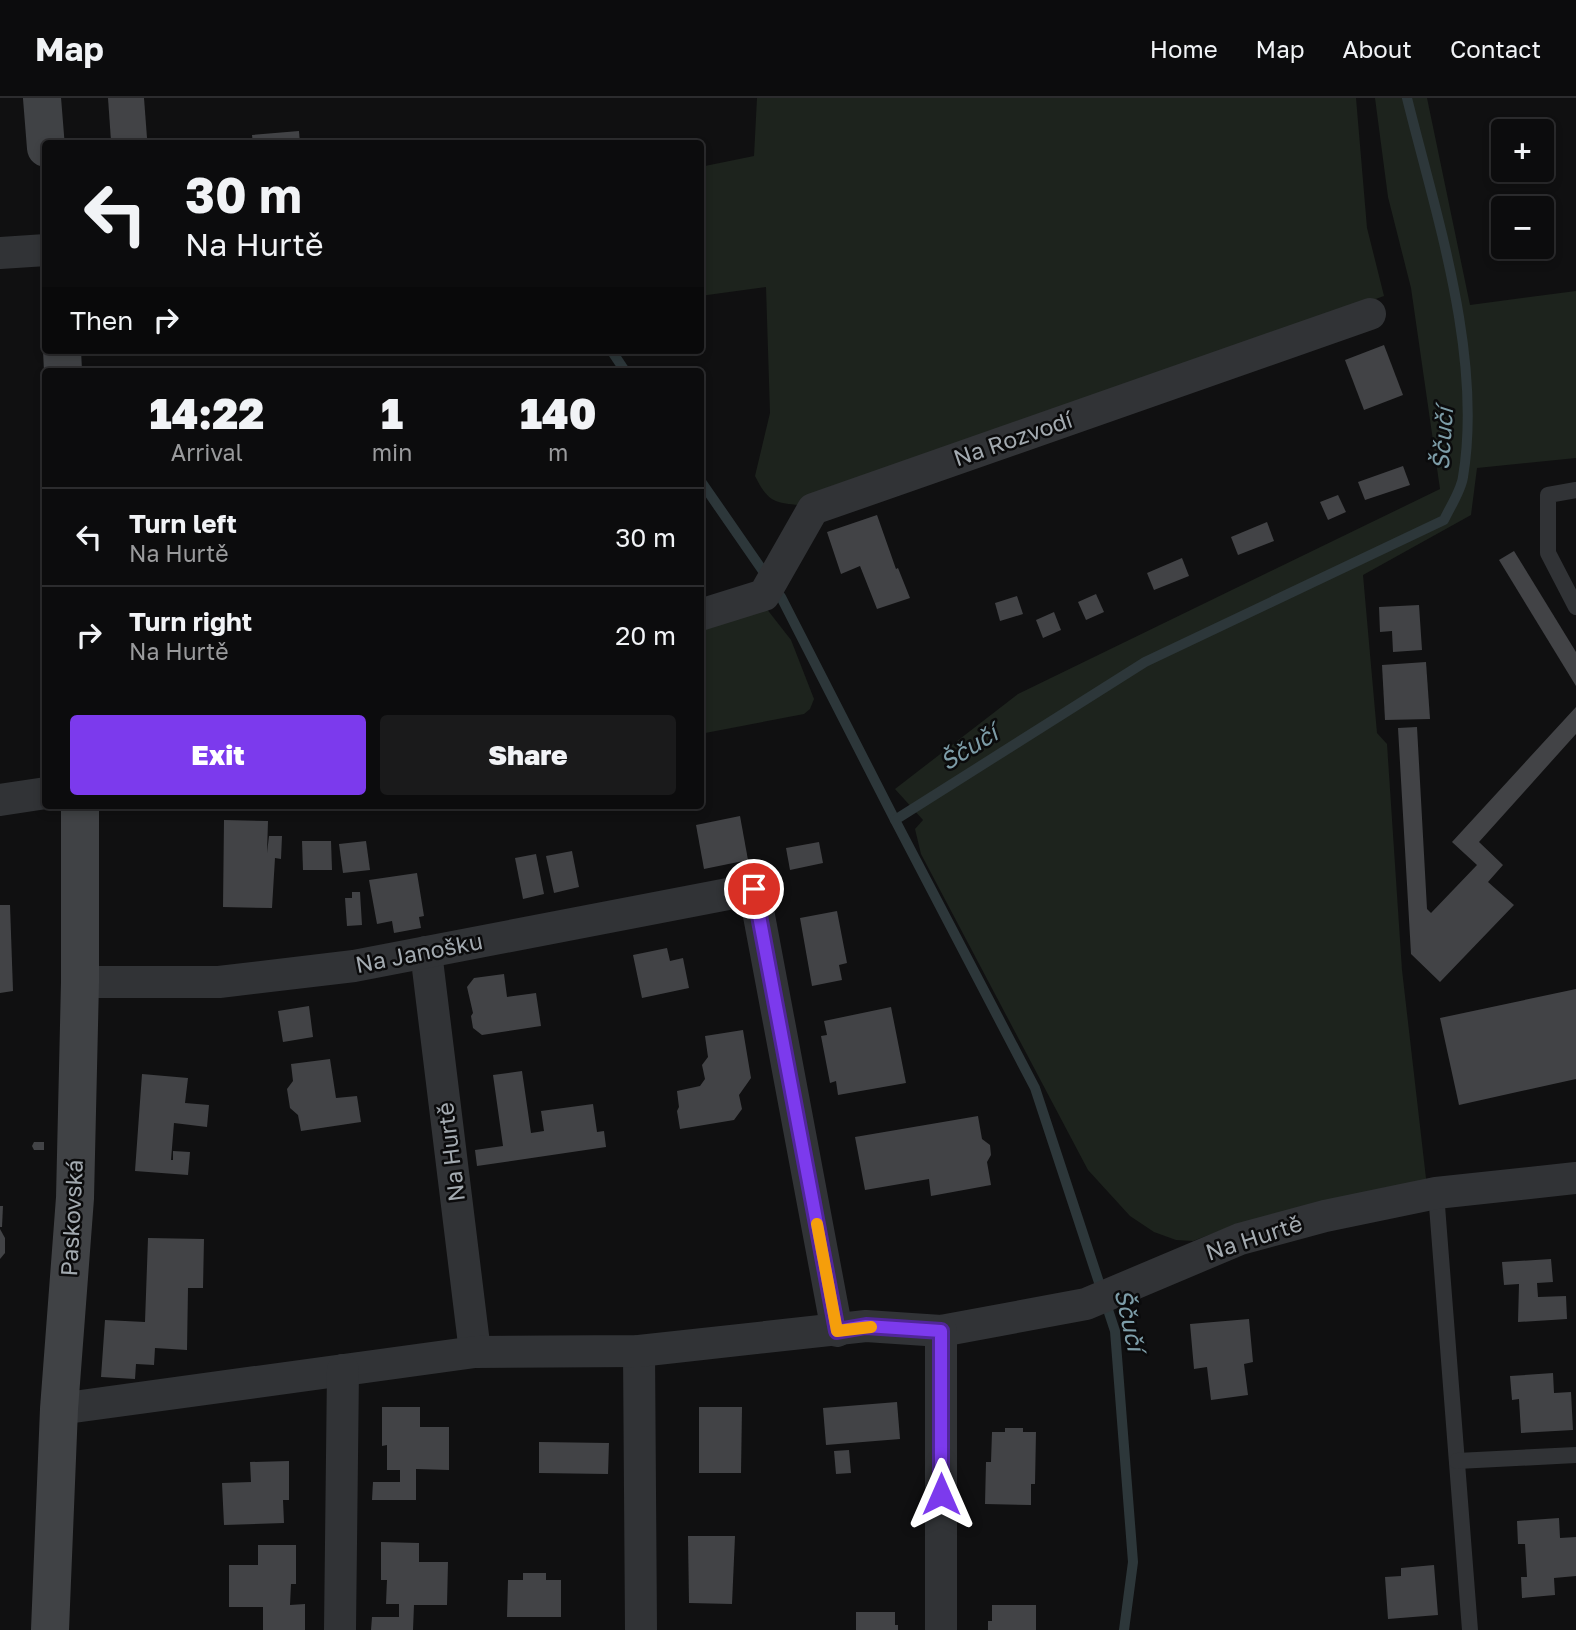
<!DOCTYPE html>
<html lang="en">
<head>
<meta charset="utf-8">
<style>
	:root { --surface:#0c0c0d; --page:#1a1a1b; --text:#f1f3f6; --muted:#9a9b9d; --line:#2c2c2e; --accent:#7c3aed }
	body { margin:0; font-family:"Golos Text",sans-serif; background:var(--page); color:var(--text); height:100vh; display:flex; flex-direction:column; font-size:26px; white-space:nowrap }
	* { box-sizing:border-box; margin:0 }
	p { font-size:23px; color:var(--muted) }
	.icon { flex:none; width:38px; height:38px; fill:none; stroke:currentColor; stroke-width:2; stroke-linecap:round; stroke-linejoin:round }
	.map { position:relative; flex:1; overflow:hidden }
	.details { position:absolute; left:42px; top:270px; width:662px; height:441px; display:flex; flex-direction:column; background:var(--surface); border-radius:7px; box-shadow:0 4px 10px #0003,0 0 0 2px var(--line) }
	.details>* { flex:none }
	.top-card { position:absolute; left:42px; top:42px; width:662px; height:214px; border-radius:7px; box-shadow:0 4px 10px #0003,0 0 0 2px var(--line); background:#0c0c0d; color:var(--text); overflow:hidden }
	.tools { position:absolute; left:1491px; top:21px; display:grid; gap:14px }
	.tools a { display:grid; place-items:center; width:63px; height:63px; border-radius:7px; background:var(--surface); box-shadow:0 4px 10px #0003,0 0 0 2px var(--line); font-size:35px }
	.pin { position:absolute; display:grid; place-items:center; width:60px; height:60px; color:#fff; margin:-30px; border:4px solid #fff; border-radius:50%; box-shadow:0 2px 7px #0007 }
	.me { position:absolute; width:77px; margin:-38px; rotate:0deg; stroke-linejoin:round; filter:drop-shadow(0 0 5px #0008) }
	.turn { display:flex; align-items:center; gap:24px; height:147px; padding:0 28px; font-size:32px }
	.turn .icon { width:91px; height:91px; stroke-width:2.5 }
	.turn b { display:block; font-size:49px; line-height:60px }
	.then { display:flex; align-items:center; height:66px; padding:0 28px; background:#0003; gap:14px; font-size:26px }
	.eta { display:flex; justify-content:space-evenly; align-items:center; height:119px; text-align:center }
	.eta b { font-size:42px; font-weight:800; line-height:49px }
	.action { display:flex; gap:14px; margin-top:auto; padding:14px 28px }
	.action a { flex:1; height:80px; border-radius:7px; background:var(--accent); color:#fff; font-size:28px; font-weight:800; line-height:80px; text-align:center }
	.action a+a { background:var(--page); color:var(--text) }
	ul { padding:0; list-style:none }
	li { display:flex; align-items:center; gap:21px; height:98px; padding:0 28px; border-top:2px solid var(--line) }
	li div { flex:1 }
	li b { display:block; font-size:26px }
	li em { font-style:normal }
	header { display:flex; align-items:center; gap:42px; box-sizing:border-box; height:98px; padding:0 35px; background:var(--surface); border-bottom:2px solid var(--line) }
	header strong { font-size:33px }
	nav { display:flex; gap:38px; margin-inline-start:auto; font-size:24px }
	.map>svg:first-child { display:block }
</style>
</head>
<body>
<header>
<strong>Map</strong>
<nav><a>Home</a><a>Map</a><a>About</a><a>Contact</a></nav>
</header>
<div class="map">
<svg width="1576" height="1532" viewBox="0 0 1576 1532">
	<rect width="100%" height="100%" fill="#101011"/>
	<g fill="#1d231d">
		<path d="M757 0H1356L1367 130 1384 198 799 407C773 405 767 402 755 378L770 315 766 189 700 198V69L754 58Z"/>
		<polygon points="1375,0 1427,0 1470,207 1576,193 1576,360 1477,370 1471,417 1363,477 1377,635 1387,646 1402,872 1427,1089 1240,1125 1193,1143 1176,1142 1154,1134 1130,1118 1088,1072 921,756 915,731 923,722 895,691 1018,596 1440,391 1411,190 1388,99"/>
		<polygon points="766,510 791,542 814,601 810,611 804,616 700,636 700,532"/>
	</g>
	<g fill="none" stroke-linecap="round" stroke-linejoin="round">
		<g stroke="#2d373a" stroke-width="10">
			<polyline points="611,252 625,273"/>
			<polyline points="700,382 781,499 895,722"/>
			<path d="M1124 1532 1133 1464 1115 1233 1035 990 895 722 1145 564 1444 422C1450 409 1461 393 1463 379 1483 258 1436 117 1407 0"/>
		</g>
	</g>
	<g fill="#424346">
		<polygon points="108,0 144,0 147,40 111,43"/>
		<polygon points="299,33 300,46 253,46 252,37"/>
		<polygon points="1384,247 1403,297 1364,312 1345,262"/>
		<polygon points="1403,368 1410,387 1365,402 1358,384"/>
		<polygon points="1338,397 1346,414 1328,422 1320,404"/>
		<polygon points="877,417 896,471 898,470 910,500 877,511 860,468 841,476 827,434"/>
		<polygon points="1267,424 1274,443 1238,457 1231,439"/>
		<polygon points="1514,453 1576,554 1576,588 1499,462"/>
		<polygon points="1182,460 1189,478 1154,492 1147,475"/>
		<polygon points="1096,496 1104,514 1086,522 1078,504"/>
		<polygon points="1017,498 1023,516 1000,523 995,505"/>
		<polygon points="1419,507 1422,552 1393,554 1392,533 1380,534 1379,509"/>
		<polygon points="1054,514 1061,532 1043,540 1036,522"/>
		<polygon points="1426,564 1430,621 1385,622 1382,567"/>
		<polygon points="1576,609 1576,636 1479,744 1503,767 1488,784 1514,807 1440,884 1411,856 1398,630 1417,629 1427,811 1431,815 1477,767 1452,744"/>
		<polygon points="740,718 748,762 704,771 696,727"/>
		<polygon points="224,722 268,723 267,755 269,738 282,738 281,761 275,760 272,810 223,809"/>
		<polygon points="302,743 331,743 332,772 303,772"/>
		<polygon points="366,743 370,772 343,775 339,746"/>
		<polygon points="819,744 823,765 790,772 786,750"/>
		<polygon points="572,753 579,789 554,795 546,758"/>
		<polygon points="536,756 544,796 523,801 515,760"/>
		<polygon points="417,775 424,818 419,819 421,830 394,835 392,823 377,826 369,782"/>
		<polygon points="352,794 360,794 362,827 347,828 345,800 352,800"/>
		<polygon points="0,807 10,807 13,893 0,895"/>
		<polygon points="837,813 847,865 839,867 842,882 812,888 800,820"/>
		<polygon points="667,850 670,863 683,860 689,890 642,900 633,857"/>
		<polygon points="504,876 507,899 536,895 541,928 482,937 473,930 471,918 473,915 467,889 474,880"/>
		<polygon points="1576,891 1576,981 1459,1007 1440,920"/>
		<polygon points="309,908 313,939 283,944 278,913"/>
		<polygon points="891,909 906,985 838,997 836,983 830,985 821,938 827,937 824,923"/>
		<polygon points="743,932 751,980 739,997 742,1011 734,1022 680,1031 677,1013 679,1009 677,993 700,988 705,981 702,967 708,959 705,938"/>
		<polygon points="330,961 336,1000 357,998 361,1024 301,1033 298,1017 290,1010 287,991 293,983 291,966"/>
		<polygon points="522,973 531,1035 544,1033 541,1013 593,1006 597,1034 604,1033 606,1049 477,1068 475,1052 503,1048 493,977"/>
		<polygon points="142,976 188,980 185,1005 209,1007 207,1029 174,1025 171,1062 173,1062 173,1053 190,1054 188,1077 135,1073"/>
		<polygon points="978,1018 982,1041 990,1047 991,1057 987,1064 991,1087 931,1098 929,1081 865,1092 855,1039"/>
		<polygon points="34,1044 44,1044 44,1052 34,1052 32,1048"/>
		<polygon points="0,1108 3,1108 2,1129 0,1129"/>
		<polygon points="0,1131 5,1140 5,1155 0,1161"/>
		<polygon points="148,1140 204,1141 203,1190 188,1190 187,1252 155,1250 154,1267 136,1266 135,1281 101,1279 105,1222 145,1224"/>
		<polygon points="1551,1161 1553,1184 1537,1185 1538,1199 1566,1198 1567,1221 1518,1224 1519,1186 1504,1187 1502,1164"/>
		<polygon points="1249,1221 1253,1264 1244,1266 1248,1297 1211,1302 1207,1269 1194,1271 1190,1226"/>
		<polygon points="1553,1275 1554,1295 1571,1294 1573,1332 1521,1335 1519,1301 1512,1302 1510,1278"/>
		<polygon points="897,1304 900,1341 826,1347 823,1310"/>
		<polygon points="382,1309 420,1309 420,1329 449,1329 449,1372 416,1371 416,1402 372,1402 373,1384 400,1384 400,1372 387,1372 387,1347 382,1348"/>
		<polygon points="699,1309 742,1309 741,1375 699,1375"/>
		<polygon points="1005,1330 1023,1330 1023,1334 1036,1334 1035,1386 1031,1386 1031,1407 985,1406 986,1364 991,1364 992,1334 1005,1334"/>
		<polygon points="539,1344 609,1345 608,1376 539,1375"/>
		<polygon points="849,1352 851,1375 836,1376 834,1353"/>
		<polygon points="289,1363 289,1402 283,1402 284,1425 224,1427 222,1385 251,1384 250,1364"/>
		<polygon points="1559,1420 1560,1440 1576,1439 1576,1478 1554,1480 1555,1497 1522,1500 1521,1479 1527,1479 1525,1446 1518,1446 1517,1423"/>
		<polygon points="688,1438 735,1438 732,1506 689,1505"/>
		<polygon points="381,1444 419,1445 419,1464 448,1464 447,1507 414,1507 413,1532 371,1532 372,1519 399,1519 399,1506 386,1506 387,1482 381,1482"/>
		<polygon points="258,1447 296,1447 296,1486 291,1486 290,1507 305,1506 305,1532 263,1532 263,1509 229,1509 229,1467 258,1467"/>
		<polygon points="1434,1467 1438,1517 1388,1521 1385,1479 1401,1478 1401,1470"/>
		<polygon points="523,1475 546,1475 546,1482 561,1482 561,1519 507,1519 508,1482 523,1482"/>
		<polygon points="992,1507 1036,1507 1036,1532 988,1532 988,1523 992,1523"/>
		<polygon points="856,1514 895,1514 895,1527 898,1527 898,1532 856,1532"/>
	</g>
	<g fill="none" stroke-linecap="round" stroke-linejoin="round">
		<g stroke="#313336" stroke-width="16">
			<polyline points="1576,392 1548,397 1548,455 1576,509"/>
			<polyline points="1436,1095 1470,1532"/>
			<polyline points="1457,1363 1576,1357"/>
		</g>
		<g stroke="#313336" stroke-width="32">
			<polyline points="0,155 46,152"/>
			<polyline points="700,517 764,497 813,411 1370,216"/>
			<polyline points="0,702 46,695"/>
			<polyline points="426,854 475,1254"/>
			<polyline points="80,884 219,884 354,868 754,791 837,1233"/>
			<polyline points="639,1253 641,1532"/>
			<polyline points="59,1311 475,1254 639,1253 866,1228 941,1233 1086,1206 1240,1141 1325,1118 1436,1095 1576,1080"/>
			<polyline points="340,1532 343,1272"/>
			<polyline points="941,1532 941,1233"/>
		</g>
		<g stroke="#404245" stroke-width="38">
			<polyline points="42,0 46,50"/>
			<polyline points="62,252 63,273"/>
			<polyline points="50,1532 59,1311 75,1100 80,884 80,707"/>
		</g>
	</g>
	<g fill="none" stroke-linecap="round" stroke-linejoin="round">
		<g stroke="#51269a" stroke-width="18">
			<polyline id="route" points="754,791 837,1233 866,1228 941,1233 941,1396"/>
		</g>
		<use href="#route" stroke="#7c3aed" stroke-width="12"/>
		<polyline stroke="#f59e0b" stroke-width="12" points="817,1126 837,1233 871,1229"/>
	</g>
	<g text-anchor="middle" stroke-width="5" stroke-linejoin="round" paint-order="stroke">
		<g font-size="23" fill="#a3aab0" stroke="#0b0b0c">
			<text transform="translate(1013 341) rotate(-19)" y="8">Na Rozvodí</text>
			<text transform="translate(419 855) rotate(-11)" y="8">Na Janošku</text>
			<text transform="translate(451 1054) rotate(-97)" y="8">Na Hurtě</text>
			<text transform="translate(72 1120) rotate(-87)" y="8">Paskovská</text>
			<text transform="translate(1254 1140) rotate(-18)" y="8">Na Hurtě</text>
		</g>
		<g font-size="24" font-style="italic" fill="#7d9da8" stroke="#0b0b0c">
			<text transform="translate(1443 341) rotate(-86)" y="8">Ščučí</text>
			<text transform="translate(969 650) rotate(-32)" y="8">Ščučí</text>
			<text transform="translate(1129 1222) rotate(77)" y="8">Ščučí</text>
		</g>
	</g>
</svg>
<div class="tools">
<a>+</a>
<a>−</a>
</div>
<div class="pin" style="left:754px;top:791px;background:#d93025"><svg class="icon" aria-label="arrive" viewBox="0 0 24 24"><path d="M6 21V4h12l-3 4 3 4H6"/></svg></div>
<svg class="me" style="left:941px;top:1396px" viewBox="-20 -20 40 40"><path d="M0-17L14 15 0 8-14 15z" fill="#7c3aed" stroke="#fff" stroke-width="4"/></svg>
<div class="top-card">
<div class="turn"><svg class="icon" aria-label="left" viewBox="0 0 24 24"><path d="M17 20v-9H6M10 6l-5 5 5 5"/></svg><div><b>30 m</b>Na Hurtě</div></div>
<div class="then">Then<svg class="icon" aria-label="right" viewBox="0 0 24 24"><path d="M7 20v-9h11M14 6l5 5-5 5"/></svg></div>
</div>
<section class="details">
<div class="eta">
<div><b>14:22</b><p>Arrival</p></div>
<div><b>1</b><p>min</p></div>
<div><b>140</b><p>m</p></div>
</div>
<ul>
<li><svg class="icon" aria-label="left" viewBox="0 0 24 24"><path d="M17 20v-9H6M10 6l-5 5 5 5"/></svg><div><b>Turn left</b><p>Na Hurtě</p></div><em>30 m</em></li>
<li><svg class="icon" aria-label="right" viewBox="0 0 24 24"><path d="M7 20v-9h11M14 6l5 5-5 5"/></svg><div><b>Turn right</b><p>Na Hurtě</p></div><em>20 m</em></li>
</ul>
<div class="action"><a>Exit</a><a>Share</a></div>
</section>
</div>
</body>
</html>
